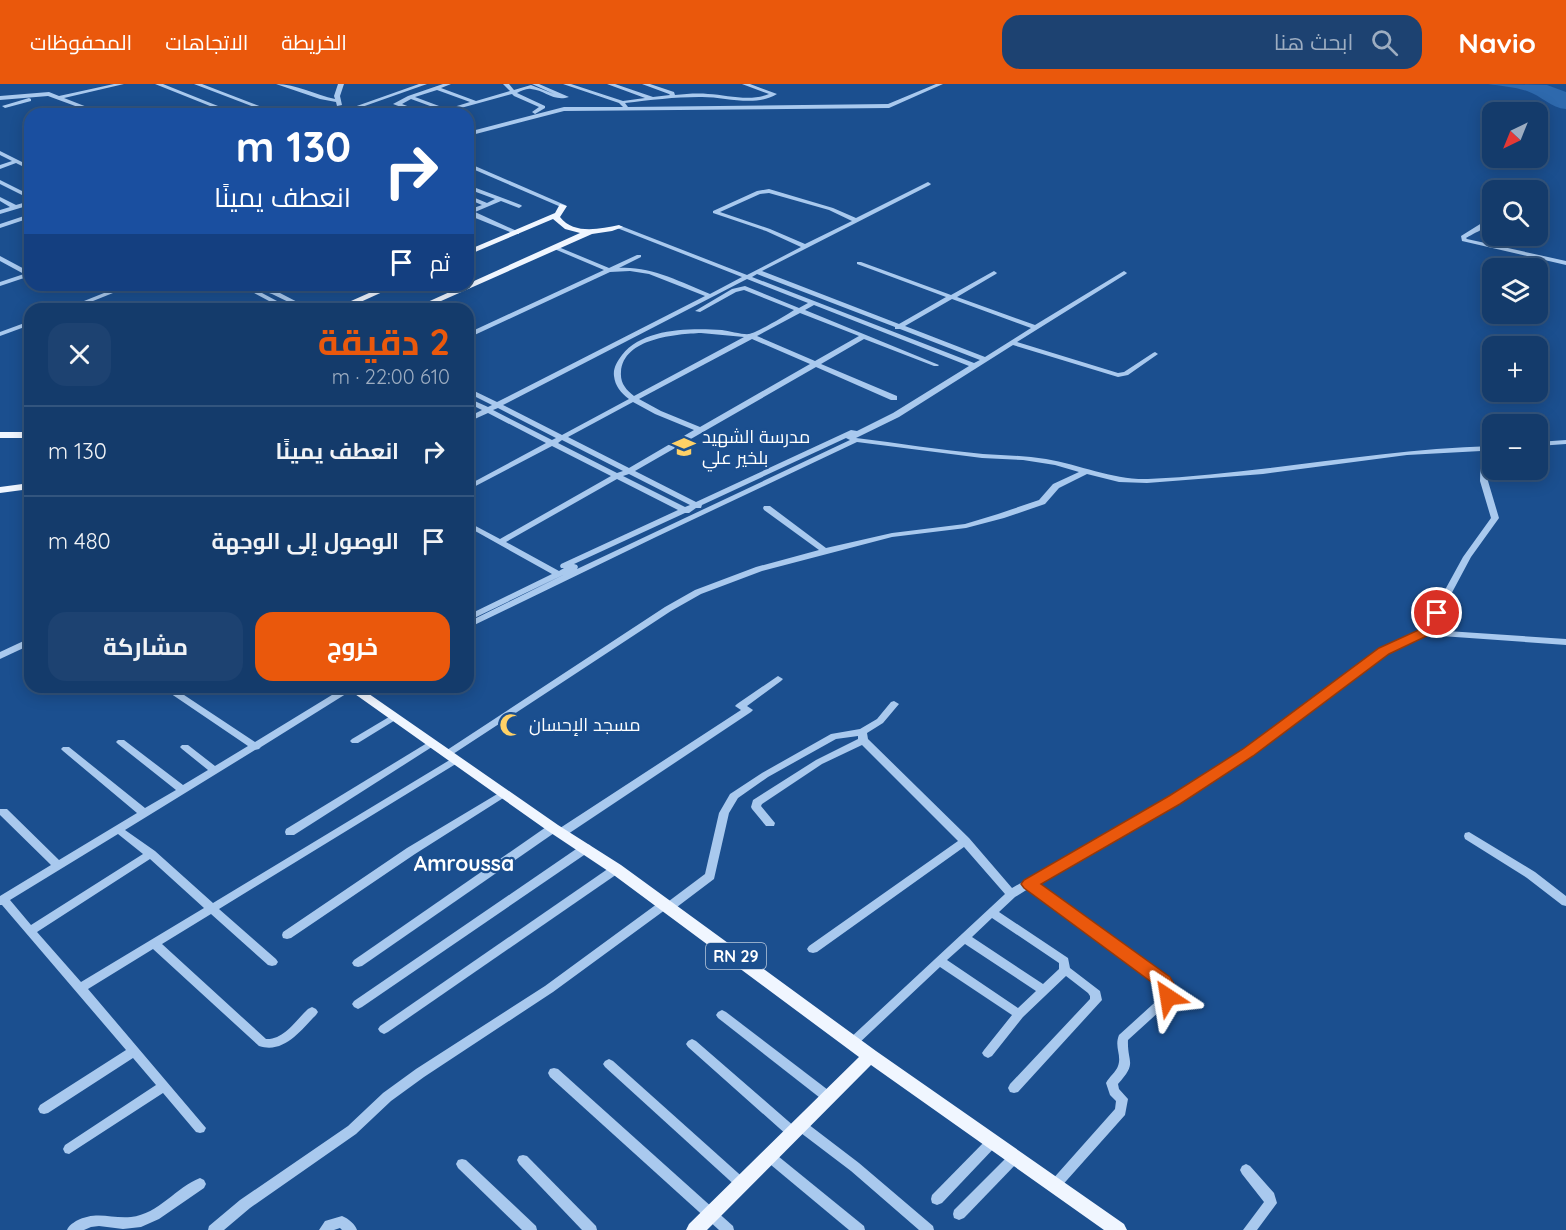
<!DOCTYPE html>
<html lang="ar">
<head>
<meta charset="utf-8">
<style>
	:root { --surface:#143b6b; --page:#1d4271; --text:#f1f3f6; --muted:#9dadc1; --line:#33557e; --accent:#ea580c }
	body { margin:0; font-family:Quicksand,Cairo,sans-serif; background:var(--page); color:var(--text); direction:rtl; height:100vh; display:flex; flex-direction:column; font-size:22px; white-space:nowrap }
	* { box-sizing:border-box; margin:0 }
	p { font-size:20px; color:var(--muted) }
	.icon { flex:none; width:33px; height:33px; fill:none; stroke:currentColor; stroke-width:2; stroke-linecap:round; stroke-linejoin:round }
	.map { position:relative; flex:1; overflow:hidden; direction:ltr }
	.side { position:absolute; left:24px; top:219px; width:450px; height:390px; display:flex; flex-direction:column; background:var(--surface); border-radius:18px; box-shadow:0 3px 15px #0003,0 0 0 2px var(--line); direction:rtl }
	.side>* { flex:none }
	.banner { position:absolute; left:24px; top:24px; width:450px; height:183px; border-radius:18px; box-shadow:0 3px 15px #0003,0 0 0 2px var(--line); direction:rtl; background:#1a4fa0; color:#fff; overflow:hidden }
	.needle { width:39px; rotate:223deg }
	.fabs { position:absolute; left:1482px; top:18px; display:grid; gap:12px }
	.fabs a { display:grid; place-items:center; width:66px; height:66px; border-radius:12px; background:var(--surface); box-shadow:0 3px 15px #0003,0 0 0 2px var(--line); font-size:30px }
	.pin { position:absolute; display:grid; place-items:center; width:51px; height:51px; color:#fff; margin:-26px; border:3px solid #fff; border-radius:50%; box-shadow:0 2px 6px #0007 }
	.me { position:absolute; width:66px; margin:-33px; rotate:327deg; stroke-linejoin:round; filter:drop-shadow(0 0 4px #0008) }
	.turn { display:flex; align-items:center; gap:21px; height:126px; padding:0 24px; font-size:27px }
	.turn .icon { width:78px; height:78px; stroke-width:2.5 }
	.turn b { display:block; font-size:42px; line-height:51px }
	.then { display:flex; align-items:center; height:57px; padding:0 24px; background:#0003; gap:12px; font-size:22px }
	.round { display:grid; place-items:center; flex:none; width:63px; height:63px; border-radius:18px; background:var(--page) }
	.head { display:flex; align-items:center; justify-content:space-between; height:102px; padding:0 24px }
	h1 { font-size:36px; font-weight:700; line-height:45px; color:var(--accent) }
	.action { display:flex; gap:12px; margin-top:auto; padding:12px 24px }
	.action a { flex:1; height:69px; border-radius:18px; background:var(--accent); color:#fff; font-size:24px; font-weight:700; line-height:69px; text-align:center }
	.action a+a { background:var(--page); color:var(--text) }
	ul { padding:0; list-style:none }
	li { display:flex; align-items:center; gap:18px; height:90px; padding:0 24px; border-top:2px solid var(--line) }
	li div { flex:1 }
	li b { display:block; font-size:22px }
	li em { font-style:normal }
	header { display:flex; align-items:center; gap:36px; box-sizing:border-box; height:84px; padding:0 30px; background:var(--accent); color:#fff }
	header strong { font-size:28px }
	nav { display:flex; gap:33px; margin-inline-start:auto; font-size:21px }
	.search { width:420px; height:54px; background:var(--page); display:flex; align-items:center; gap:15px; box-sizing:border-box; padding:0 21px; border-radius:18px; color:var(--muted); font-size:22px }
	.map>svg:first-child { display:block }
</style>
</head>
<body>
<header>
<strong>Navio</strong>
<div class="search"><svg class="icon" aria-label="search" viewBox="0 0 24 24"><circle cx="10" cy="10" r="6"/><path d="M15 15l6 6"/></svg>ابحث هنا</div>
<nav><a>الخريطة</a><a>الاتجاهات</a><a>المحفوظات</a></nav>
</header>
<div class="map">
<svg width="1566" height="1146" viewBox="0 0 1566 1146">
	<rect width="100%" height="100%" fill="#1b4f8f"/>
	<path fill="#2e69ad" d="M1488 0 1547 1 1566 8V25C1551 24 1542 12 1527 7 1515 3 1501 2 1488 0Z"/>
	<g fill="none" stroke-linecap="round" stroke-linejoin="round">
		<g fill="#a9c9ee" fill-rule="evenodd">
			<polygon points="114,0 124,0 64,14 105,30 97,30 48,12 0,16 0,12 49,8 59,12"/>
			<polygon points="155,0 163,0 238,30 230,30"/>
			<polygon points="194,0 202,0 280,30 272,30"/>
			<path d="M276 0C296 0 316 11 335 15L334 12 338 0H344L340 12 342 21 337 22 336 18 320 15Z"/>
			<polygon points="419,0 427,0 342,30 337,29"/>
			<path d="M443 0H451L441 4 476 17 510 7 503 0H509L514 6 531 1 554 10 532 0H539L569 13C553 18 545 6 531 5 527 4 521 7 517 9L545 22V24L535 30 532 28 539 23 514 12 512 10 439 30H430L441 26 411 15 402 20 428 30H420L393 20 408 12ZM437 6 470 18 447 25 415 13Z"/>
			<path d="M563 0H571L623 17 645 14 607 0H615L653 13 670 11 669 10 642 0H650L674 8 675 11C686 10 697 9 708 10 728 11 750 18 769 10L742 0H750L777 10C754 24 724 12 699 13 675 13 650 16 625 19L628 23 888 20 936 0H943L889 24 564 27 468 52V48L564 23H623L619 19Z"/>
			<polygon points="29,14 31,15 31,17 5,24 2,22"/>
			<polygon points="0,67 30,82 30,86 16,79 0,85 0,81 12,77 0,71"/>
			<polygon points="468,79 565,121 566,122 561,123 468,83"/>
			<polygon points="0,96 30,111 30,115 0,100"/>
			<path d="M928 98 931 100 930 101 762 187 899 240 946 213 857 180V178H861L951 211 994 187 997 189 996 190 957 213 1035 241 1124 187 1127 189 1126 190 1017 258 1118 289 1124 288 1153 269 1155 268 1158 270 1128 291 1118 293 1013 261 899 333 856 354C898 359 940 366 983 370 1004 371 1025 372 1046 375 1081 381 1113 396 1148 395 1264 390 1377 365 1492 362V366H1489L1488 397 1499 434 1471 473 1432 546 1566 555V561L1427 551 1387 569 1251 671 1179 718 1037 800 1168 895 1176 907 1172 916 1128 956C1127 979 1138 978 1118 1000L1119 1005 1128 1015 1125 1031 1059 1105 1055 1107 1051 1105 1049 1101 1051 1097 1115 1025 1116 1017 1110 1011 1106 999C1109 993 1116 988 1118 982 1122 971 1114 963 1119 951L1163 911 1164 907 1160 901 1028 805 1015 813 999 828 1068 874 1070 884 1100 907 1102 916 1018 1008 1014 1009 1010 1008 1008 1004 1010 1000 1090 915V912L1088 909 1066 892 1023 933 992 972 988 974 984 972 982 969 984 966 1012 931 940 883 857 961 853 963 849 961 847 958 849 955 1005 810 964 763 817 868 813 869 809 868 807 865 809 862 958 757 862 661 822 680 762 720 761 722 775 739 774 742H766L752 725 751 723 753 716 816 676 858 655V652L836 655 768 693 738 714 729 729 714 795 673 826 669 827 665 826 553 908 424 993 391 1017 356 1050 250 1124 224 1146H208L209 1142 240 1116 348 1042 383 1009 416 985 545 902 661 817 665 816 669 817 705 790 719 729 730 710 762 689 831 650 860 645 877 635 891 618 894 617 899 620 883 639 867 649 868 655 969 754 1012 804 1171 714 1245 667 1381 565 1423 546 1463 473 1491 434 1480 397 1481 367 1407 371 1263 390 1147 399 1119 398 1087 390 1059 404 1045 420 1004 434 966 444 892 453 762 487 701 510 671 527 450 672H444L442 670 444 668 665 523 695 506 756 483 819 466 764 426 763 424 764 422H770L826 464 892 449 965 440 998 430 1039 416 1053 400 1079 388 1055 381 1023 376 982 374 857 358 656 453 468 544V538L565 490 468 537V531L552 490 468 443V438L500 455 611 392 552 362 468 406V401L546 359 488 329 468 338V333L482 326 468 319V314L488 323 492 321 468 309V304L497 318 705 212 649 190 630 187 610 188 468 254V249L604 186 552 164V162H556L609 184 637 171H641V173L619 184C651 182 680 198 710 210L742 193 617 144V142H621L747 191 801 163 766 147 713 129V127L757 107 769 105 833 124 856 134ZM769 109 829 126 852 137 805 160 770 145 720 128 760 110ZM757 190 895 243V245H900L980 276 974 279 752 193ZM747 195 808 219 799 224 745 202 732 205 695 227 700 228 736 208 744 206 794 226C787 231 756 249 749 250 744 251 729 247 722 246 690 244 643 244 622 271 617 278 613 284 614 292 615 302 621 309 629 315L562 351 503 321ZM952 215 1031 244 985 273 905 242ZM814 221 969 282 893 329 857 347 851 346 696 418 635 387 816 283 891 316H897V312L821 280 864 255 934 282H938L939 281 805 226ZM800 229 859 252 815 277 757 252ZM701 249 744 253 634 312C626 306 620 299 621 288 623 254 677 250 701 249ZM752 255 810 280 700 343 661 327 639 315ZM633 318 655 330 694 346 629 384 568 353ZM498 324 556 354 552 356 493 326ZM846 354 850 356 577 485 578 483 577 481 574 480 685 429H689L696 424H701L702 421ZM562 356 623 387 617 389 558 359ZM629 390 690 421 685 423 623 392ZM617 395 678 426 561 480 560 482 561 484H564L559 487 506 458ZM992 834 1059 879V885L1043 900 972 853ZM965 860 1036 907 1018 924 947 876Z"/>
			<polygon points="468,101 521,121 522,122 519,124 501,117 475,128 519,148 519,150 515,150 468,131 468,126 482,121 468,115 468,111 487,119 495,115 468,105"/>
			<polygon points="0,113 16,121 30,117 30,121 0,130 0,126 10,123 0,117"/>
			<path d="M1492 124C1494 143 1481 145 1466 154L1467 155 1566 177V181L1462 157 1461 152 1485 137 1489 126Z"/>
			<polygon points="30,130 30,134 0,144 0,140"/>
			<polygon points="0,172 30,188 30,192 0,202 0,198 24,190 0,177"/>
			<polygon points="124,201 133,201 73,225 64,225"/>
			<polygon points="239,201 247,201 292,225 284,225"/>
			<polygon points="257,201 265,201 273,205 283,201 292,201 278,208 311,225 303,225 272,210 269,209 268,208"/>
			<polygon points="30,237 30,241 0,252 0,248"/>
			<polygon points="1566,356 1566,360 1538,362 1538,358"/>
			<polygon points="30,554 30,561 0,575 0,568"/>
			<polygon points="778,592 783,595 781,597 747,622 753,626 751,628 565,752 557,752 556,749 557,746 741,626 735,622 737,620"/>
			<path d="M161 603H172L255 658 345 603H357L261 663 259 665 255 666 125 746 155 767 213 819 453 674H459L461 676 459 678 219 825 276 875 278 878 276 881 272 882 268 881 211 830 162 860 266 955C284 956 296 936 308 925L312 923 316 925 318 928 316 931C300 947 284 970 259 962L153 865 88 905 206 1044 204 1048 200 1049 196 1048 163 1009 69 1070 65 1069 63 1065 65 1061 156 1001 133 974 48 1029 44 1030 40 1029 38 1025 40 1021 126 966 2 821H0V812L51 781 0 731V725H7L59 776 137 729 63 667 61 665 63 663H69L145 724 176 706 118 660 116 658 118 656H124L183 701 208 686 182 665 180 663 182 661H188L215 682 248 662ZM118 750 143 770 31 841 10 816ZM150 775 204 824 81 898 37 848Z"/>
			<polygon points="394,630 397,631 399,633 397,635 358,659 352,659 350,657 352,655"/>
			<polygon points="432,656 437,659 435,661 294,751 286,751 285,748 286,745"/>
			<polygon points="504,706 508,707 509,709 508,711 415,770 291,854 287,855 283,854 282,851 283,848 407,764"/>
			<polygon points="553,740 557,741 558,744 557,747 362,882 358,883 354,882 352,879 354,876 549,741"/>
			<polygon points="1469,748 1535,788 1566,812 1566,822 1562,821 1527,794 1465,755 1464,752 1465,749"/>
			<polygon points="586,760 590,761 591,764 590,767 362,923 358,925 354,923 352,920 354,917 582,761"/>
			<polygon points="616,781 620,782 621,785 620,788 388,948 384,950 380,948 378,945 380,942 612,782"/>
			<polygon points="722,926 726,928 832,1009 834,1013 832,1017 828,1018 824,1017 718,934 716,931 718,928"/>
			<polygon points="692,955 696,957 795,1043 794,1041 796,1037 800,1036 804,1037 859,1079 933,1142 934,1146 919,1146 851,1087 797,1046 798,1048 796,1052 792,1053 788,1052 688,963 686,960 688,957"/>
			<polygon points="609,975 613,977 747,1097 749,1101 747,1105 743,1107 739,1105 605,983 603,980 605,977"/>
			<polygon points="554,984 558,985 733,1142 734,1146 719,1146 550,993 548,989 550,985"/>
			<polygon points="993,1052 997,1053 999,1057 997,1061 942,1119 937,1121 932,1119 931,1115 932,1111 989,1053"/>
			<polygon points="769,1067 773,1068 864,1142 865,1146 849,1146 765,1076 763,1072 765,1068"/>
			<polygon points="1015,1068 1019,1069 1021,1073 1019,1077 964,1134 959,1136 954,1134 953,1130 954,1126 1011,1069"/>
			<polygon points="523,1071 527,1072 596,1142 597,1146 582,1146 519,1080 517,1076 519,1072"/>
			<polygon points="462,1075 466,1076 536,1142 537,1146 522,1146 458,1084 456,1080 458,1076"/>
			<polygon points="1246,1080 1250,1082 1274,1109 1277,1119 1257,1146 1243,1146 1264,1118 1242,1090 1240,1086 1242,1082"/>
			<path d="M200 1094 204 1096 206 1100 204 1104 159 1135 141 1143 123 1145 99 1142 91 1143 84 1146H67C69 1141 72 1140 76 1137 97 1126 111 1135 131 1133 159 1130 176 1103 200 1094Z"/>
			<path d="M342 1132C349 1135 355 1140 357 1146H342L340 1144 334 1146H319L325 1137Z"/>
		</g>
		<g fill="#f0f6ff" fill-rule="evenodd">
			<path d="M560 120 567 122 560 133C574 151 600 145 619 141L623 143 612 147 592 150 423 225H412L580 149 565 145 553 135 468 171V166L555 129Z"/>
			<polygon points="387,201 398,201 345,225 333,225"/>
			<rect x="0" y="348" width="30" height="6"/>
			<polygon points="30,399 30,405 0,409 0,403"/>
			<polygon points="345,603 359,603 558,741 621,781 876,967 1124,1140 1127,1146 1104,1146 871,981 707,1146 686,1146 689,1140 859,973 611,789 548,747"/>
		</g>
	</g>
	<polygon fill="#ea580c" stroke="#983908" stroke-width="1.5" points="1437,525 1443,529 1431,550 1389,570 1253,672 1180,720 1041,800 1170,893 1178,907 1174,917 1168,919 1162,917 1158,903 1024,804 1021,800 1024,796 1169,712 1243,665 1379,564 1421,545 1432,526"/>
	<defs>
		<g id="school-bare" transform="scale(1.8)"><path d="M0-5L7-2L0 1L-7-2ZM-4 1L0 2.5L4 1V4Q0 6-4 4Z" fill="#ffd166" stroke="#1b4f8f" stroke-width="2.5" paint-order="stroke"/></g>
		<g id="mosque-bare" transform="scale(1.8)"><path d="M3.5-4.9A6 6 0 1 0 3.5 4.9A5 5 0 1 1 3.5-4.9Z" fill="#ffd166" stroke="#1b4f8f" stroke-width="2.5" paint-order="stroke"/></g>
	</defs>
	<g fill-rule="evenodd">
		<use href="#school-bare" x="684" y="363"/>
		<use href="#mosque-bare" x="511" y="641"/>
	</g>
	<g text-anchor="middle" stroke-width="4.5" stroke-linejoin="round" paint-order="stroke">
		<rect fill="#1b4f8f" stroke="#bbcadd" stroke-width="1.5" x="706" y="859" width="60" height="26" rx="4.5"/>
		<g font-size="16" font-weight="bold" fill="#fff">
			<text x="736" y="878">RN 29</text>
		</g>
		<g font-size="18" fill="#fff" stroke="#1b4f8f" text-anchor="start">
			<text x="702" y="359">مدرسة الشهيد<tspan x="702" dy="21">بلخير علي</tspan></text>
			<text x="529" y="647">مسجد الإحسان</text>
		</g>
		<g font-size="21" font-weight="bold" fill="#fff" stroke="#1b4f8f">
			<text x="464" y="787">Amroussa</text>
		</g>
	</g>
</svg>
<div class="fabs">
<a><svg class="needle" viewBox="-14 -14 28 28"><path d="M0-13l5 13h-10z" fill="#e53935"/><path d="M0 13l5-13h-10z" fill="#9dadc1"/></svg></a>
<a><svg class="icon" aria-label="search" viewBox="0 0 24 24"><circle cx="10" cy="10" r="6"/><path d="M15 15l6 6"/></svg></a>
<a><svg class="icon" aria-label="layers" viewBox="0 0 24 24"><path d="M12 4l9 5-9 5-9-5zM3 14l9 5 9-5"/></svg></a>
<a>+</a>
<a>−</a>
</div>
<div class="pin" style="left:1437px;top:529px;background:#d93025"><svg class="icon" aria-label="arrive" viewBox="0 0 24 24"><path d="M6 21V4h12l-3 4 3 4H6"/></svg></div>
<svg class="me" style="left:1168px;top:913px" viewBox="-20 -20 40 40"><path d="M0-17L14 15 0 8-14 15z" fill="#ea580c" stroke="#fff" stroke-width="4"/></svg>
<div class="banner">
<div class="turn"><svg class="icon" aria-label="right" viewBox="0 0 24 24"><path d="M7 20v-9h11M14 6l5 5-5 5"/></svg><div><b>130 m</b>انعطف يمينًا</div></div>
<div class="then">ثم<svg class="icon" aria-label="arrive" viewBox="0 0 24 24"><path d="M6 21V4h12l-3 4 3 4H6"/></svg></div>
</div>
<section class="side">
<div class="head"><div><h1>2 دقيقة</h1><p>610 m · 22:00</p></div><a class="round"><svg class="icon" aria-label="close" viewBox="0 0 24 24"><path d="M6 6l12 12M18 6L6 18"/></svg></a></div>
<ul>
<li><svg class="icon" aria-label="right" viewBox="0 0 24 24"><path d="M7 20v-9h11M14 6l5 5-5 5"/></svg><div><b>انعطف يمينًا</b></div><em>130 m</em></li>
<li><svg class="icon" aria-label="arrive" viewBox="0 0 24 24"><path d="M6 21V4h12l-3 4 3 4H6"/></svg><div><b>الوصول إلى الوجهة</b></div><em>480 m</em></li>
</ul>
<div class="action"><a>خروج</a><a>مشاركة</a></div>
</section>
</div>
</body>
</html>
